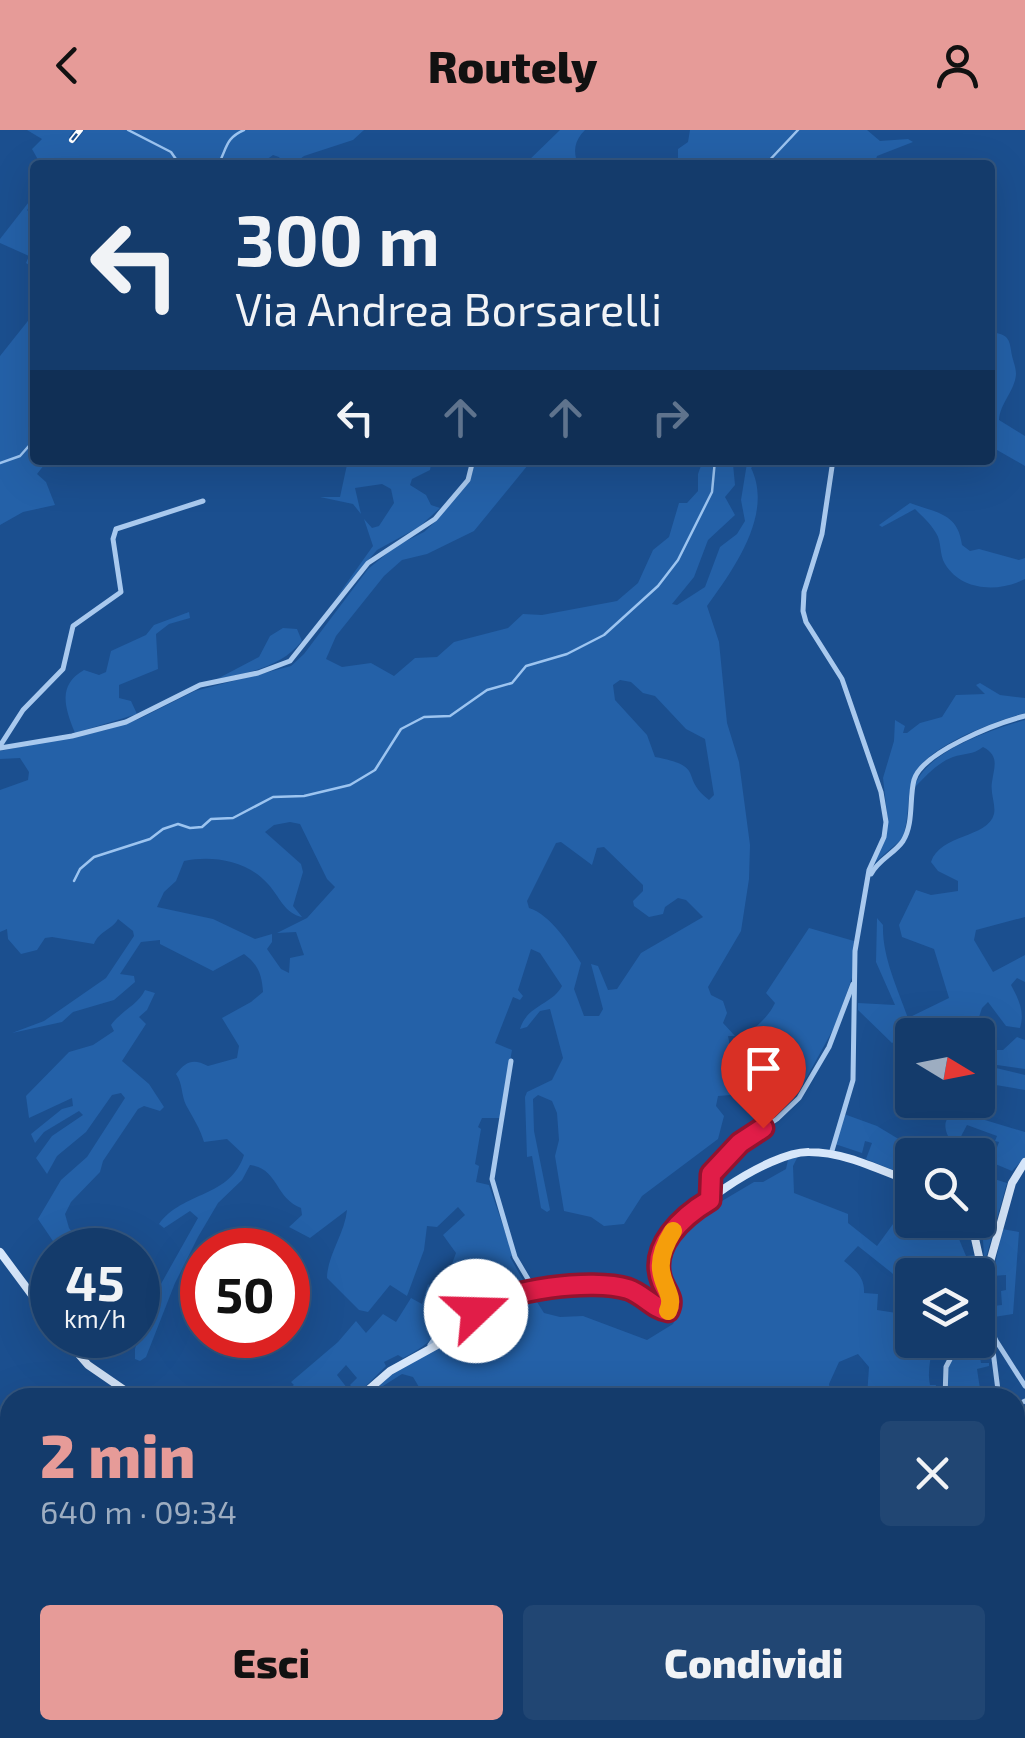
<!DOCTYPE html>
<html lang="it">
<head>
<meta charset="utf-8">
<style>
	:root { --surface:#143b6b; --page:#214673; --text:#f1f3f6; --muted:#9dadc1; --line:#33557e; --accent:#e69b98 }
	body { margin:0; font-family:"Exo 2",sans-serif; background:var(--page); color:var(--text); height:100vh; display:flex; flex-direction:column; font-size:38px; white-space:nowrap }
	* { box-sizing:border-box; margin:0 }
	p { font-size:32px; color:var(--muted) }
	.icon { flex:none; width:55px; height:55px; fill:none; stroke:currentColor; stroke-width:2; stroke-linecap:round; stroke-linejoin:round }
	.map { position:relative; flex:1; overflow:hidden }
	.panel { position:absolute; left:0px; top:1258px; width:1025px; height:352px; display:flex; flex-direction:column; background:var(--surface); border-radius:30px 30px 0 0; box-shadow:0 10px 40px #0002,0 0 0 2px var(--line) }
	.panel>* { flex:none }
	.top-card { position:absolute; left:30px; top:30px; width:965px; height:305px; border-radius:10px; box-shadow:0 10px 40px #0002,0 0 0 2px var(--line); background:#143b6b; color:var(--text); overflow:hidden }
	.needle { width:65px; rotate:100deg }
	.buttons { position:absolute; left:895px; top:888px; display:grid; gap:20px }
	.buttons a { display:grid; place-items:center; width:100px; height:100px; border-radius:10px; background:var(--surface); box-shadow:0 10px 40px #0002,0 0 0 2px var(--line); font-size:50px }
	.speed { position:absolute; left:30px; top:1098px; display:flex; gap:20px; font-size:50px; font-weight:700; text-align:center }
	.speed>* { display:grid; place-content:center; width:130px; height:130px; border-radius:50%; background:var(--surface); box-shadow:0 10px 40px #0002,0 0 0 2px var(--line); line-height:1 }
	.speed small { font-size:25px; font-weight:400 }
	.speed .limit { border:15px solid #d22; background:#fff; color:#111 }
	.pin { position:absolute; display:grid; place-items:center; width:85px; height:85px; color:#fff; margin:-102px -42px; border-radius:50% 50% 50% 0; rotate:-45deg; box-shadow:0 0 10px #0007 }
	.pin .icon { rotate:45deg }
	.me { position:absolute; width:110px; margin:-55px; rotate:69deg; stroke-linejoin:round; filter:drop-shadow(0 0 8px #0008) }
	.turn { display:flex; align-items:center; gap:35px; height:210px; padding:0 40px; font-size:45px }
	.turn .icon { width:130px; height:130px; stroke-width:2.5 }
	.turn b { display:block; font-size:70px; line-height:85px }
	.lanes { display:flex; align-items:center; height:95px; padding:0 40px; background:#0003; justify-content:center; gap:50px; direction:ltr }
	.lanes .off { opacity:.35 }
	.round { display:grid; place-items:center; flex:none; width:105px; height:105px; border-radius:10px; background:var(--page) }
	.headline { display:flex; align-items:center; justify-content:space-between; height:170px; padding:0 40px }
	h1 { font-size:60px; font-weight:800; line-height:75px; color:var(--accent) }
	.cta { display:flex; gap:20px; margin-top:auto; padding:20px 40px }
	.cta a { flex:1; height:115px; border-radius:10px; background:var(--accent); color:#111; font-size:40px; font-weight:800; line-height:115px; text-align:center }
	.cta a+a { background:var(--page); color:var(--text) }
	header { display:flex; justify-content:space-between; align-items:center; height:130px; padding:0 40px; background:var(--accent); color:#111; font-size:45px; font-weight:800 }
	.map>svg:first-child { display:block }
</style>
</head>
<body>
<header><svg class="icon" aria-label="back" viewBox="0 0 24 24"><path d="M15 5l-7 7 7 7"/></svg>Routely<svg class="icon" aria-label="person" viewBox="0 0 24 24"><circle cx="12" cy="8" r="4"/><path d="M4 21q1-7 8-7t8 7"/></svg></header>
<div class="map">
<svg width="1025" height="1608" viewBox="0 0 1025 1608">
	<rect width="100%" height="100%" fill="#1b4f8f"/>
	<g fill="#2461a8" fill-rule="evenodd">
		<polygon points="27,0 74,0 69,7 76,12 84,0 364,0 353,10 304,26 292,35 284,35 279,27 273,25 259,35 41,35 32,19 42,9"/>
		<path d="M560 0H585C574 11 573 21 578 35H524Z"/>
		<polygon points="690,0 867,0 880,11 908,9 913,12 877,26 874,35 678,35 678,19 688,12"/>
		<polygon points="35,54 35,71 27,80 35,88 35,139 26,133 29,126 0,113 0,109 32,68"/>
		<polygon points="35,170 35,330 48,330 37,344 46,352 55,375 23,382 0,395 0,226 31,187"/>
		<path d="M990 202C1005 204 1009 206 1011 220 1012 229 1016 236 1016 244 1015 261 1000 273 999 290L1025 306V336L990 316Z"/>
		<polygon points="348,330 432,330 430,340 412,349 410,355 426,365 431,375 440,378 419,397 377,420 336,468 373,416 364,389 372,398 379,396 394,373 391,359 382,354 355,358 361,384 353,374 320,367 340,367"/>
		<path d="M475 330 482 333 485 330H532L474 401 427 424 402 430 384 446 336 506 326 529 342 537 371 533 394 546 415 528 437 527 454 512 508 498 523 484 542 485 617 471 638 453 653 420 669 407 679 373H687L698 361V344L703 330H738L733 334 735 355 725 367 735 385 708 410 694 447 672 474 677 475 705 457 720 417 737 404 745 391 741 370 747 333 749 330H760L751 338C774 384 733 440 707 476L719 512 727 593 739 632 750 715 749 749 741 801 708 857 711 865 723 871 727 883 723 893 735 906H728L730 916C747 904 766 892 775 873L766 863 809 798 854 811 852 848 835 896 802 956 790 935 778 933 763 940 749 927 727 942 725 952 731 965 718 966 716 976 724 986 718 1009 642 1066 624 1094 604 1096 591 1087 564 1081 555 1026 559 1010 557 983 552 971 538 965 533 969 534 1001 550 1080 547 1082 541 1078 532 1026 527 1027 525 967 527 962 552 950 563 928 550 879 540 881 527 897 520 899C527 875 552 875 562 856L540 823 531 819 518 860 523 866 520 870 513 867 495 913 512 920 500 988H482L478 997 481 999 475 1034 479 1036 476 1052 489 1055 513 1125 510 1127 528 1159 482 1174 433 1215C455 1192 443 1179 451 1153L446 1150 456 1123 443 1105 465 1085 458 1077 437 1097 427 1096 424 1120 407 1166 390 1155 368 1182 359 1180 327 1148C327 1126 345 1103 347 1080L310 1108 289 1097 302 1085 301 1078C275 1068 278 1038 250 1035L242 1050 218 1073 198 1107 175 1153 146 1227 140 1231 135 1229V1219L148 1177 198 1088 190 1081 164 1098 159 1094C183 1061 230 1068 244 1025L227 1009 204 1012C200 998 193 988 186 975 181 965 183 954 176 944 187 930 194 929 208 936L237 928 239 916 222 888 251 872 263 862C262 845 258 834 244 824L213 841 160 814V810L141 812 120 844 134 846 135 852 114 870 73 882 62 892 12 903 44 891 106 848 134 806 133 801 118 789C112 800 99 801 94 814L52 807 45 808 37 820 21 824 8 809 7 799 0 802V660L28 650 29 642 20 628 0 629V621L106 600 139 589 195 561 291 536 304 524 368 439 396 416 424 402 436 391 470 351ZM620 550 631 552 643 563 655 566 686 599 705 609 714 665 709 670C678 646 708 637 655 627L647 605 615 570 613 555ZM290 692 300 694 327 749 335 757 307 788 277 803 296 802 304 825 290 828 289 843 281 839 267 819 272 812V804L255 809 213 789 157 777 164 762 176 751 184 731C213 725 248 731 268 754 279 766 285 784 302 787L293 776 303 742 301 734 265 702 274 695ZM561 712 592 735 597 718 604 717 643 755V761L633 771 634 776 649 787 663 784 665 777 678 768 686 770 703 787 641 823 617 859 608 860 598 836 591 834 603 879 599 886H584L574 859 581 833C569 814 551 785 529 778L527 771 556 713Z"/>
		<path d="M910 373C937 383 958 383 962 415L970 421 979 419 1019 430 1025 428V449C1000 462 962 462 945 434 939 424 942 412 936 403 931 394 922 386 915 379L882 397 879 395Z"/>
		<path d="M189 482 190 488 169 494 156 504 158 539 119 555V568L131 571 137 584 75 603C65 578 57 555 84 540L99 545 106 542 111 521 146 505 154 495Z"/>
		<path d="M283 498 297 499 302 511C281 537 249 543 217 549L259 527 270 506Z"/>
		<path d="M980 553 1000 565 1025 568V583C995 591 923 617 913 648 906 668 910 689 902 709L874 733 888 692 883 648 894 611 895 590 905 596 903 603H907L920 593 942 587 956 565 985 564 976 555Z"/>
		<path d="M1025 590V787L976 800 974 810 993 842 1025 825V852L1017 848 1011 855C1019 870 1025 882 1020 898L1006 896 988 872 982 878 973 905H912V922L906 905 892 913 858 880V873L895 875 876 832 877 788 883 795C882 826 897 857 908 888L949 868 934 819 902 807 899 795 916 760 931 765 958 761V751L938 741 931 732C940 704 988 708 994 684 996 675 990 663 992 652 994 637 1000 626 983 617 973 625 964 623 953 627 937 633 926 646 914 658 924 622 991 600 1025 590Z"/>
		<path d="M145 860 155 863 147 880 139 887 146 894 122 931 149 954 164 977 160 981 144 976 138 979 103 1031 100 1042 71 1072 65 1084 69 1098 85 1120H59L38 1089 61 1050 87 1027 125 968 121 963 112 965 86 1002 57 1026 47 1044 36 1028 52 1006 83 985 79 981 44 1002 35 1013 31 1004 62 979 73 976 72 968 29 988 26 966 69 922 93 915 114 901 111 895C121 881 139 874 145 860Z"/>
		<polygon points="1017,907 1025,910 1025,939 997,935 996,938 1025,945 1025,960 978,952 978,914 989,920 1003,920"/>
		<path d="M955 981 1025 1002V1027L1012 1041 981 1028 986 1025 993 1028 999 1012 995 1011 997 1006 967 995 957 1014 970 1020 966 1023 951 1019 953 1008 948 1006C943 995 945 988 955 981Z"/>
		<polygon points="844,984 877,996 925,1025 912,1025 912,1048 866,1029 872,1013 865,1011 862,1023 835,1014"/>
		<path d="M798 1026 793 1036 794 1063 848 1084V1093L877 1116 912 1068V1090H949L945 1096 959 1109 966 1126 976 1125 978 1144 912 1145V1210H942L933 1214C931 1227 927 1242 930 1255H936L934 1267H867L869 1237 858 1224 839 1232 829 1254 831 1267 474 1268 471 1256C456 1255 443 1267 425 1267L413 1247 402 1244 364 1268 392 1243 495 1173 532 1164 544 1183 560 1187 583 1186 647 1210 673 1194 681 1176 668 1143 677 1109 700 1084 754 1052H763L786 1039 788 1030ZM858 1116 892 1143 903 1157 899 1166 903 1184 877 1180 878 1164 864 1163C865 1147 855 1140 844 1131Z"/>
		<polygon points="978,1044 1007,1053 985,1131 982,1127 984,1126 983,1110 972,1090 978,1090"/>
		<polygon points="1002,1099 1019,1102 1013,1184 994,1187 993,1176 1002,1175 1001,1161 1006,1160 1006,1145 993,1146"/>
		<path d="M428 1154C461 1187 436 1212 403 1228L398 1225 384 1232 386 1236 358 1264 350 1255 357 1248 346 1235 337 1245 354 1267 275 1268 294 1255 291 1252 338 1212 356 1191 366 1203 383 1184 396 1192 411 1168 422 1174Z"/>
		<polygon points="961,1210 977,1210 981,1233 989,1233 989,1236 977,1239 980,1259 996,1262 997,1267 947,1268 948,1237"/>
		<polygon points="557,1600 890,1600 896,1608 831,1600 815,1608 547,1608"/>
	</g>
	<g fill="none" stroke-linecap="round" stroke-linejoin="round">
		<g stroke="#9cc4f0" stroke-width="2.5">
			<polyline points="128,0 171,22 180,35"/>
			<path d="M218 35C227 19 225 8 244 0"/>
			<polyline points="765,35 798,0"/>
			<polyline points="0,333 20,326 35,309"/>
			<polyline points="74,751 80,739 94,727 150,709 163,699 178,694 190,698 202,697 211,689 233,688 273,667 304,666 350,655 375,640 401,599 424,587 450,586 487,560 512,553 526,536 567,524 604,505 658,456 678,430 712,362 715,330"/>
		</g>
		<g stroke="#a9c9ee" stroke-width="5">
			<polyline points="0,616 23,580 63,539 73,496 121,462 113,409 116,399 203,371"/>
			<polyline points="0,618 72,606 126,592 200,555 258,543 290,531 368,433 435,389 468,350 473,330"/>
			<path d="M871 744C879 729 894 724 903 711 914 693 909 669 914 650 922 622 997 593 1025 586"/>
			<polyline points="511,931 492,1049 515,1127 535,1161"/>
			<polyline points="831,1024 853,950 855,821 869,740 884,707 886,692 881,662 842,549 806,492 803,481 804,462 822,404 833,330"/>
			<polyline points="710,1068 711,1044 740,1013 777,989 799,968 829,917 853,854"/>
			<polyline points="986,1135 988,1177 995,1209 993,1221 999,1268"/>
			<polyline points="978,1195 989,1189"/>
			<polyline points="995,1209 1025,1256"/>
			<polyline points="430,1215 445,1194 444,1162"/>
			<polyline points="945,1268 946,1237 960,1210"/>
			<polyline points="1015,1276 1025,1271"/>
			<polyline points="0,1509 6,1504"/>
			<polyline points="998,1600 1000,1608"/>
		</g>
		<g stroke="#d6e6fa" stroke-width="8">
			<polyline points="967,1090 974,1104 980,1131 986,1135"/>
			<polyline points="0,1122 52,1192"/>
			<polyline points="986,1135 990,1132 1012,1053 1025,1032"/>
			<polyline points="62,1205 88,1235 136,1268"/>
			<path d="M359 1268 390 1241 439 1214 476 1181 509 1166 611 1155 639 1163 661 1180 668 1181C677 1163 653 1144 661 1123 674 1085 770 1021 809 1022 845 1022 879 1040 912 1052"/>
			<polyline points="319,1600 320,1608"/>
		</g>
		<g stroke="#fff" stroke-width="6">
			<polyline id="rail" points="72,10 80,0"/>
		</g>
		<use href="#rail" stroke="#1b4f8f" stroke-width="2.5" stroke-dasharray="8" stroke-linecap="butt"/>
	</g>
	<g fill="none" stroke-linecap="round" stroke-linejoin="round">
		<g stroke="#92132f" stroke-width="25">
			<path id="route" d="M476 1181C507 1159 592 1148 628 1159 643 1164 654 1179 668 1181 674 1169 667 1164 662 1152 648 1117 683 1086 710 1070L711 1044 740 1013 763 998"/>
		</g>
		<use href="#route" stroke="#e11d48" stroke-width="18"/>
		<path stroke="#f59e0b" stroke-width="18" d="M668 1181C679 1158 643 1149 673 1101"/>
	</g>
</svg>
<div class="buttons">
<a><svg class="needle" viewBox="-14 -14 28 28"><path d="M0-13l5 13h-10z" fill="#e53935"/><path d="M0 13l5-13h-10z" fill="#9dadc1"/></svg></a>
<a><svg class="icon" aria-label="search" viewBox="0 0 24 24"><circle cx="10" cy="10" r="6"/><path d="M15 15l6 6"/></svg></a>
<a><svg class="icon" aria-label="layers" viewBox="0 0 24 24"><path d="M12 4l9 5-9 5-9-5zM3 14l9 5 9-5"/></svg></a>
</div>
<div class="speed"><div>45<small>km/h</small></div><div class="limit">50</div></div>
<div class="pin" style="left:763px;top:998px;background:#d93025"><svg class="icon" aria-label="arrive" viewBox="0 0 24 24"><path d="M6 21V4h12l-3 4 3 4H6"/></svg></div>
<svg class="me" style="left:476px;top:1181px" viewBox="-20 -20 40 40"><circle r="19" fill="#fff"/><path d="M0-13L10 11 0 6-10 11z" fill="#e11d48"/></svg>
<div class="top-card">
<div class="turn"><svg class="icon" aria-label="left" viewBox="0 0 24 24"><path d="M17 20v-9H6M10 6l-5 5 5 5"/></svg><div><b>300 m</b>Via Andrea Borsarelli</div></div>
<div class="lanes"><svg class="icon" aria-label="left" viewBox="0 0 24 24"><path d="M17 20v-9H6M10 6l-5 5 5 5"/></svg><svg class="icon off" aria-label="ahead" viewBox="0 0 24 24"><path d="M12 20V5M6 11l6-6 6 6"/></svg><svg class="icon off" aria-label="ahead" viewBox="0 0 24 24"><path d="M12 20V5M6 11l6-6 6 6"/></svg><svg class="icon off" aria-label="right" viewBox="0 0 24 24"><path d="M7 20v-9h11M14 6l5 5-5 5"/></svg></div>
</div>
<section class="panel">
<div class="headline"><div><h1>2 min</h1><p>640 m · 09:34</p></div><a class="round"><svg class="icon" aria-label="close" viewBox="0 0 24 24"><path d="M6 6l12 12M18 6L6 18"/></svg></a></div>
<div class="cta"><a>Esci</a><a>Condividi</a></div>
</section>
</div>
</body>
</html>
